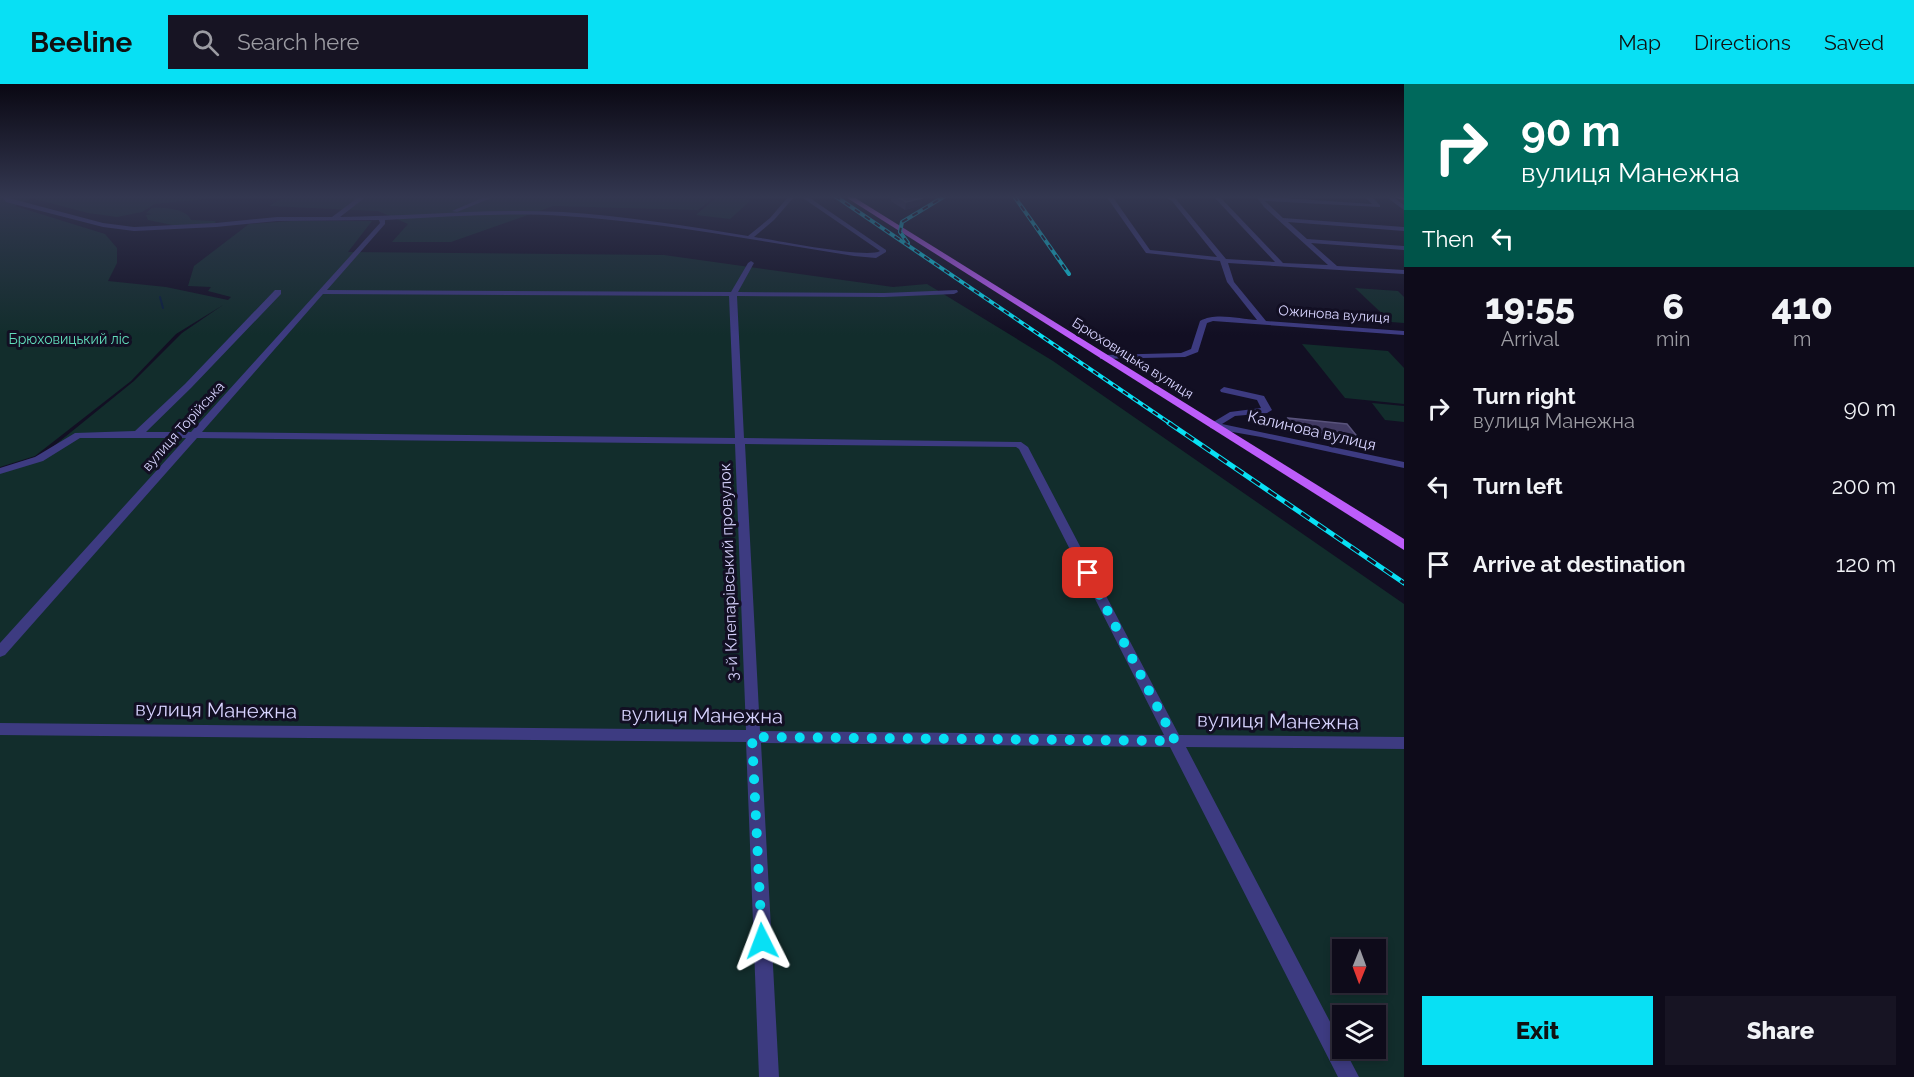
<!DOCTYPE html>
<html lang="en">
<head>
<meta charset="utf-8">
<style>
	:root { --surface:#0e0b1a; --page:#171423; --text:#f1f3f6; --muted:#9b9ba2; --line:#2e2b39; --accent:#08e0f4 }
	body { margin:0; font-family:Raleway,sans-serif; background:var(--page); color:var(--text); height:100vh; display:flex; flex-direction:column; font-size:22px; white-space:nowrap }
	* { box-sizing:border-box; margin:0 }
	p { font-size:20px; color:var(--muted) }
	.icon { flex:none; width:33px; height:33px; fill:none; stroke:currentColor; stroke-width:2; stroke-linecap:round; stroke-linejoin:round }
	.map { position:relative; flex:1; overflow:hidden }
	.details { display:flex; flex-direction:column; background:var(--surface); width:510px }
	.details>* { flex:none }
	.hud { background:#00695c; color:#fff; overflow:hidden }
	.needle { width:39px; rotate:181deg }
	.tools { position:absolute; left:1332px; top:855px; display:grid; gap:12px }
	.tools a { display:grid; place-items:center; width:54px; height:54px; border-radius:0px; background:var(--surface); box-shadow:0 3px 9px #0003,0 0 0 2px var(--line); font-size:30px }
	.pin { position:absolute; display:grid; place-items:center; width:51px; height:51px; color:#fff; margin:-26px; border-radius:12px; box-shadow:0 3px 9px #0006 }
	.me { position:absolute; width:66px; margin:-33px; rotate:357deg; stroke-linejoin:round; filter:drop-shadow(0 0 4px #0008) }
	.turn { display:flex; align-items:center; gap:21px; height:126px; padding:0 18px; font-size:27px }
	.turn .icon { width:78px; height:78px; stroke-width:2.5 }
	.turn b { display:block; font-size:42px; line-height:51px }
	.then { display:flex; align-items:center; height:57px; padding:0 18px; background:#0003; gap:12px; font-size:22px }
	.eta { display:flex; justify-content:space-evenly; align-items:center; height:102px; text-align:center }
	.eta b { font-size:36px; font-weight:800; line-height:42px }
	.cta { display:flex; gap:12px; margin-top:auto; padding:12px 18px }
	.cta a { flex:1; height:69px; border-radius:0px; background:var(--accent); color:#111; font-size:24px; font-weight:800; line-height:69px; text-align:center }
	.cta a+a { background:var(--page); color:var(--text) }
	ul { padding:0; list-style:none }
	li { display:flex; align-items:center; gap:18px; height:78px; padding:0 18px }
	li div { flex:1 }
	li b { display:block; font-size:22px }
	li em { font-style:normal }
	header { display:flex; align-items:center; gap:36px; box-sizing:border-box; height:84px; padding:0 30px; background:var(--accent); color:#111 }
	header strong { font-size:28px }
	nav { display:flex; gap:33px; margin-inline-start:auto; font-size:21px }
	.search { width:420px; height:54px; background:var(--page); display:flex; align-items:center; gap:15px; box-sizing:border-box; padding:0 21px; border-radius:0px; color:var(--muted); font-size:22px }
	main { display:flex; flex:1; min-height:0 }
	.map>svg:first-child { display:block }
</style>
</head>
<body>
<header>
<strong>Beeline</strong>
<div class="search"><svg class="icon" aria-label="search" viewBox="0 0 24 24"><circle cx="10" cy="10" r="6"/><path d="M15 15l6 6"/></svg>Search here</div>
<nav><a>Map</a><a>Directions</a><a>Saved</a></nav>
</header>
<main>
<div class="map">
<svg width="1404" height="993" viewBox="0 0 1404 993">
	<rect width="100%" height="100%" fill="#120f23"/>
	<g fill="#122d2c" fill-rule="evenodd">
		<path d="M0 112H234L155 120 142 128 117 133 88 129 31 114 15 122 105 150 117 164V179L108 197 166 203 228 216 231 213 208 207 211 203 188 202 194 182 249 140 291 137H372L348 168 664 171 893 203 927 200 1053 277 1404 520V993H0V385L44 370 134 297 182 249 223 221 176 250 131 297 35 372 0 383ZM1342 866H1376V898H1342ZM1342 932H1376V964H1342Z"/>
		<polygon points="286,112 716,112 698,126 553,122 451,158 392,158 408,140 378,127 269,122"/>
		<polygon points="718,112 751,116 730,135 696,131"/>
		<path d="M152 124C164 123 187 125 191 136L215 137 216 140 177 142 148 136 146 131 152 130 146 129Z"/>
		<polygon points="1355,204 1398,207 1404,213 1404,239 1391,238"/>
		<polygon points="1302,260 1388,267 1404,284 1404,320 1345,314"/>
		<polygon points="1372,319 1404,322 1404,338 1385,336"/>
	</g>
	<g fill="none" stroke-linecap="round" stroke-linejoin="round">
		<polyline stroke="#0b1f40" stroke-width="2" points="160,213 163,224"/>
		<g fill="#3d3b81" fill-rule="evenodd">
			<path d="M1 112 103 139 134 143 216 139 277 133H332L360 112H367L340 133C414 132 489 124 563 128 625 132 687 142 748 152L770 134 789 112H795L774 136 754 153C775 156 867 175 880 167L800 112H807L886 166V168L876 174 854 172C758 157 661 138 564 132 505 128 445 133 385 136V140L327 206 731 208 748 179 751 177 754 179 738 208 884 209 957 206 958 208 954 210 884 213 737 212 744 354 1021 358 1028 363 1179 651 1404 653V665L1186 663 1359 993H1338L1170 663 761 659 779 993H759L746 658 0 651V639L746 646 735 360 197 354 5 571 0 573V559L186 354H80L43 377 0 390V384L35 373 75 349 135 347 185 300 275 206H281V210L191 304 146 348H191L380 139 379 136 277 137 216 143 134 147 103 143 6 118ZM323 210 729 212 735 354 202 348ZM745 360 1016 363 1019 365 1164 651 760 647Z"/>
			<polygon points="487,112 496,112 457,128 452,127"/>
			<path d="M1106 112H1112L1150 166 1217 173 1172 117 1164 112H1171L1176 115 1226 175 1275 178 1213 112H1219L1283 179 1328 181 1264 123 1256 112 1372 120 1364 112H1371L1380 121V123L1265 117 1283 134 1404 143V147L1288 138 1307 155 1404 162V166L1311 159 1337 182 1404 186V190L1228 179 1234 198 1266 237 1404 247V251L1213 237 1207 239 1198 268 1185 273 1100 275V271H1103L1181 269 1191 265 1200 237C1215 228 1240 235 1257 236L1227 198 1220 177 1146 169Z"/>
			<polygon points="1385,112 1392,112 1404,121 1404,126"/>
			<polygon points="1224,303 1264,312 1272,326 1267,329 1235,332 1222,340 1404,378 1404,384 1261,353 1210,344 1210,340 1230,328 1261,324 1257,316 1221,308 1220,306"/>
		</g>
		<g fill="#bd5dfa" fill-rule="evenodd">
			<polygon points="844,112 852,112 1404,455 1404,466"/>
			<polygon points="1392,112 1404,112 1404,116 1393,113"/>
		</g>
		<g stroke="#08e0f4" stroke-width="4">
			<g id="rail-far1">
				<polyline points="835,112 1171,340"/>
				<polyline points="1014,112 1069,190"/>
				<polyline points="908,159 900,148 902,138 945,112"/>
			</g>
		</g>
		<g stroke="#08e0f4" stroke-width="5">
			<polyline id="rail" points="1169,339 1404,499"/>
		</g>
		<use href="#rail-far1" stroke="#120f23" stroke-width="2" stroke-dasharray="6" stroke-linecap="butt"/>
		<use href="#rail" stroke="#120f23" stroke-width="3" stroke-dasharray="10" stroke-linecap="butt"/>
	</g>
	<g fill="#302951">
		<polygon points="892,112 920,112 922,114 921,121 905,126 891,117"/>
		<polygon points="1288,334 1356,351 1354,355 1293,349 1286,338"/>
	</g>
	<polygon fill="#1c1737" points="922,114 921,121 905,126 906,118"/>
	<g fill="#423b64" stroke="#59537c" stroke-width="1.5">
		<polygon points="896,112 920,112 922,114 906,118"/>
		<polygon points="1288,334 1347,340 1356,351 1295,346"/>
	</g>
	<linearGradient id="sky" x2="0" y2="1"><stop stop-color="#0a0813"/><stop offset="0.45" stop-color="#333750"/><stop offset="1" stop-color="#333750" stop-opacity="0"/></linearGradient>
	<rect width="1404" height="251" fill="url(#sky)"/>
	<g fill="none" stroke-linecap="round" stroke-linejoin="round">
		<polyline stroke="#08e0f4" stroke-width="10" stroke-dasharray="0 18" points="762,857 752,653 1175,657 1088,489"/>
	</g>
	<g text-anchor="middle" stroke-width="6" stroke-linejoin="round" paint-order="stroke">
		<g font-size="14" fill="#d7d3fe" stroke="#120f23">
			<text transform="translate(1334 230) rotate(4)" y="5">Ожинова вулиця</text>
			<text transform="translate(1133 274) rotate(32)" y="5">Брюховицька вулиця</text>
			<text transform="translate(183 342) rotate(-48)" y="5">вулиця Торійська</text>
		</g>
		<g font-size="14" fill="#61dcbb" stroke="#120f23">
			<text x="69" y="260">Брюховицький ліс</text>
		</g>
		<g font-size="16" fill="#d7d3fe" stroke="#120f23">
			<text transform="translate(1312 346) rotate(13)" y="6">Калинова вулиця</text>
			<text transform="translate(728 488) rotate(-92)" y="6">3-й Клепарівський провулок</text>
		</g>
		<g font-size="20" fill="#d7d3fe" stroke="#120f23">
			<text transform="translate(216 626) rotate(1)" y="7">вулиця Манежна</text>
			<text transform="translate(702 631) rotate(1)" y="7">вулиця Манежна</text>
			<text transform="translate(1278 637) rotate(1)" y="7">вулиця Манежна</text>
		</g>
	</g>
</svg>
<div class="tools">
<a><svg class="needle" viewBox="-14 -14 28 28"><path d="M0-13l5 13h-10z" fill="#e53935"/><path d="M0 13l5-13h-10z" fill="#9b9ba2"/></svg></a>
<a><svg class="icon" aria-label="layers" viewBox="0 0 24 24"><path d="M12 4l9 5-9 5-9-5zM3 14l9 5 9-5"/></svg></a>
</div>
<div class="pin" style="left:1088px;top:489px;background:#d93025"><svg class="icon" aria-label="arrive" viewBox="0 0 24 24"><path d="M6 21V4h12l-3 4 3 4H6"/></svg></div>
<svg class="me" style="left:762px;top:857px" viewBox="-20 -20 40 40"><path d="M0-17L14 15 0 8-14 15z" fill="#08e0f4" stroke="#fff" stroke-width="4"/></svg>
</div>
<section class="details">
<div class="hud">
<div class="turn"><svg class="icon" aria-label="right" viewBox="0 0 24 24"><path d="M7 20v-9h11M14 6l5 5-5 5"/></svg><div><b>90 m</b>вулиця Манежна</div></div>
<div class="then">Then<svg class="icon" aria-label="left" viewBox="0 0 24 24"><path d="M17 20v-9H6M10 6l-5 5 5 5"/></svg></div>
</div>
<div class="eta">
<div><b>19:55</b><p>Arrival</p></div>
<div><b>6</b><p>min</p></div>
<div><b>410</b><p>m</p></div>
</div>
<ul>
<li><svg class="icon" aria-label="right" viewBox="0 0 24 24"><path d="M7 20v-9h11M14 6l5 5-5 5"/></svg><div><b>Turn right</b><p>вулиця Манежна</p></div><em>90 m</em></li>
<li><svg class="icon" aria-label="left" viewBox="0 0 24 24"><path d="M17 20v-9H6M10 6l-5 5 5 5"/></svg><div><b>Turn left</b></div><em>200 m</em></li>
<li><svg class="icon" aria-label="arrive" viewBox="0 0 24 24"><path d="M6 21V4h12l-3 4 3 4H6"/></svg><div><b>Arrive at destination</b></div><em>120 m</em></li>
</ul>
<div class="cta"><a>Exit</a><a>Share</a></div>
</section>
</main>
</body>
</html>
